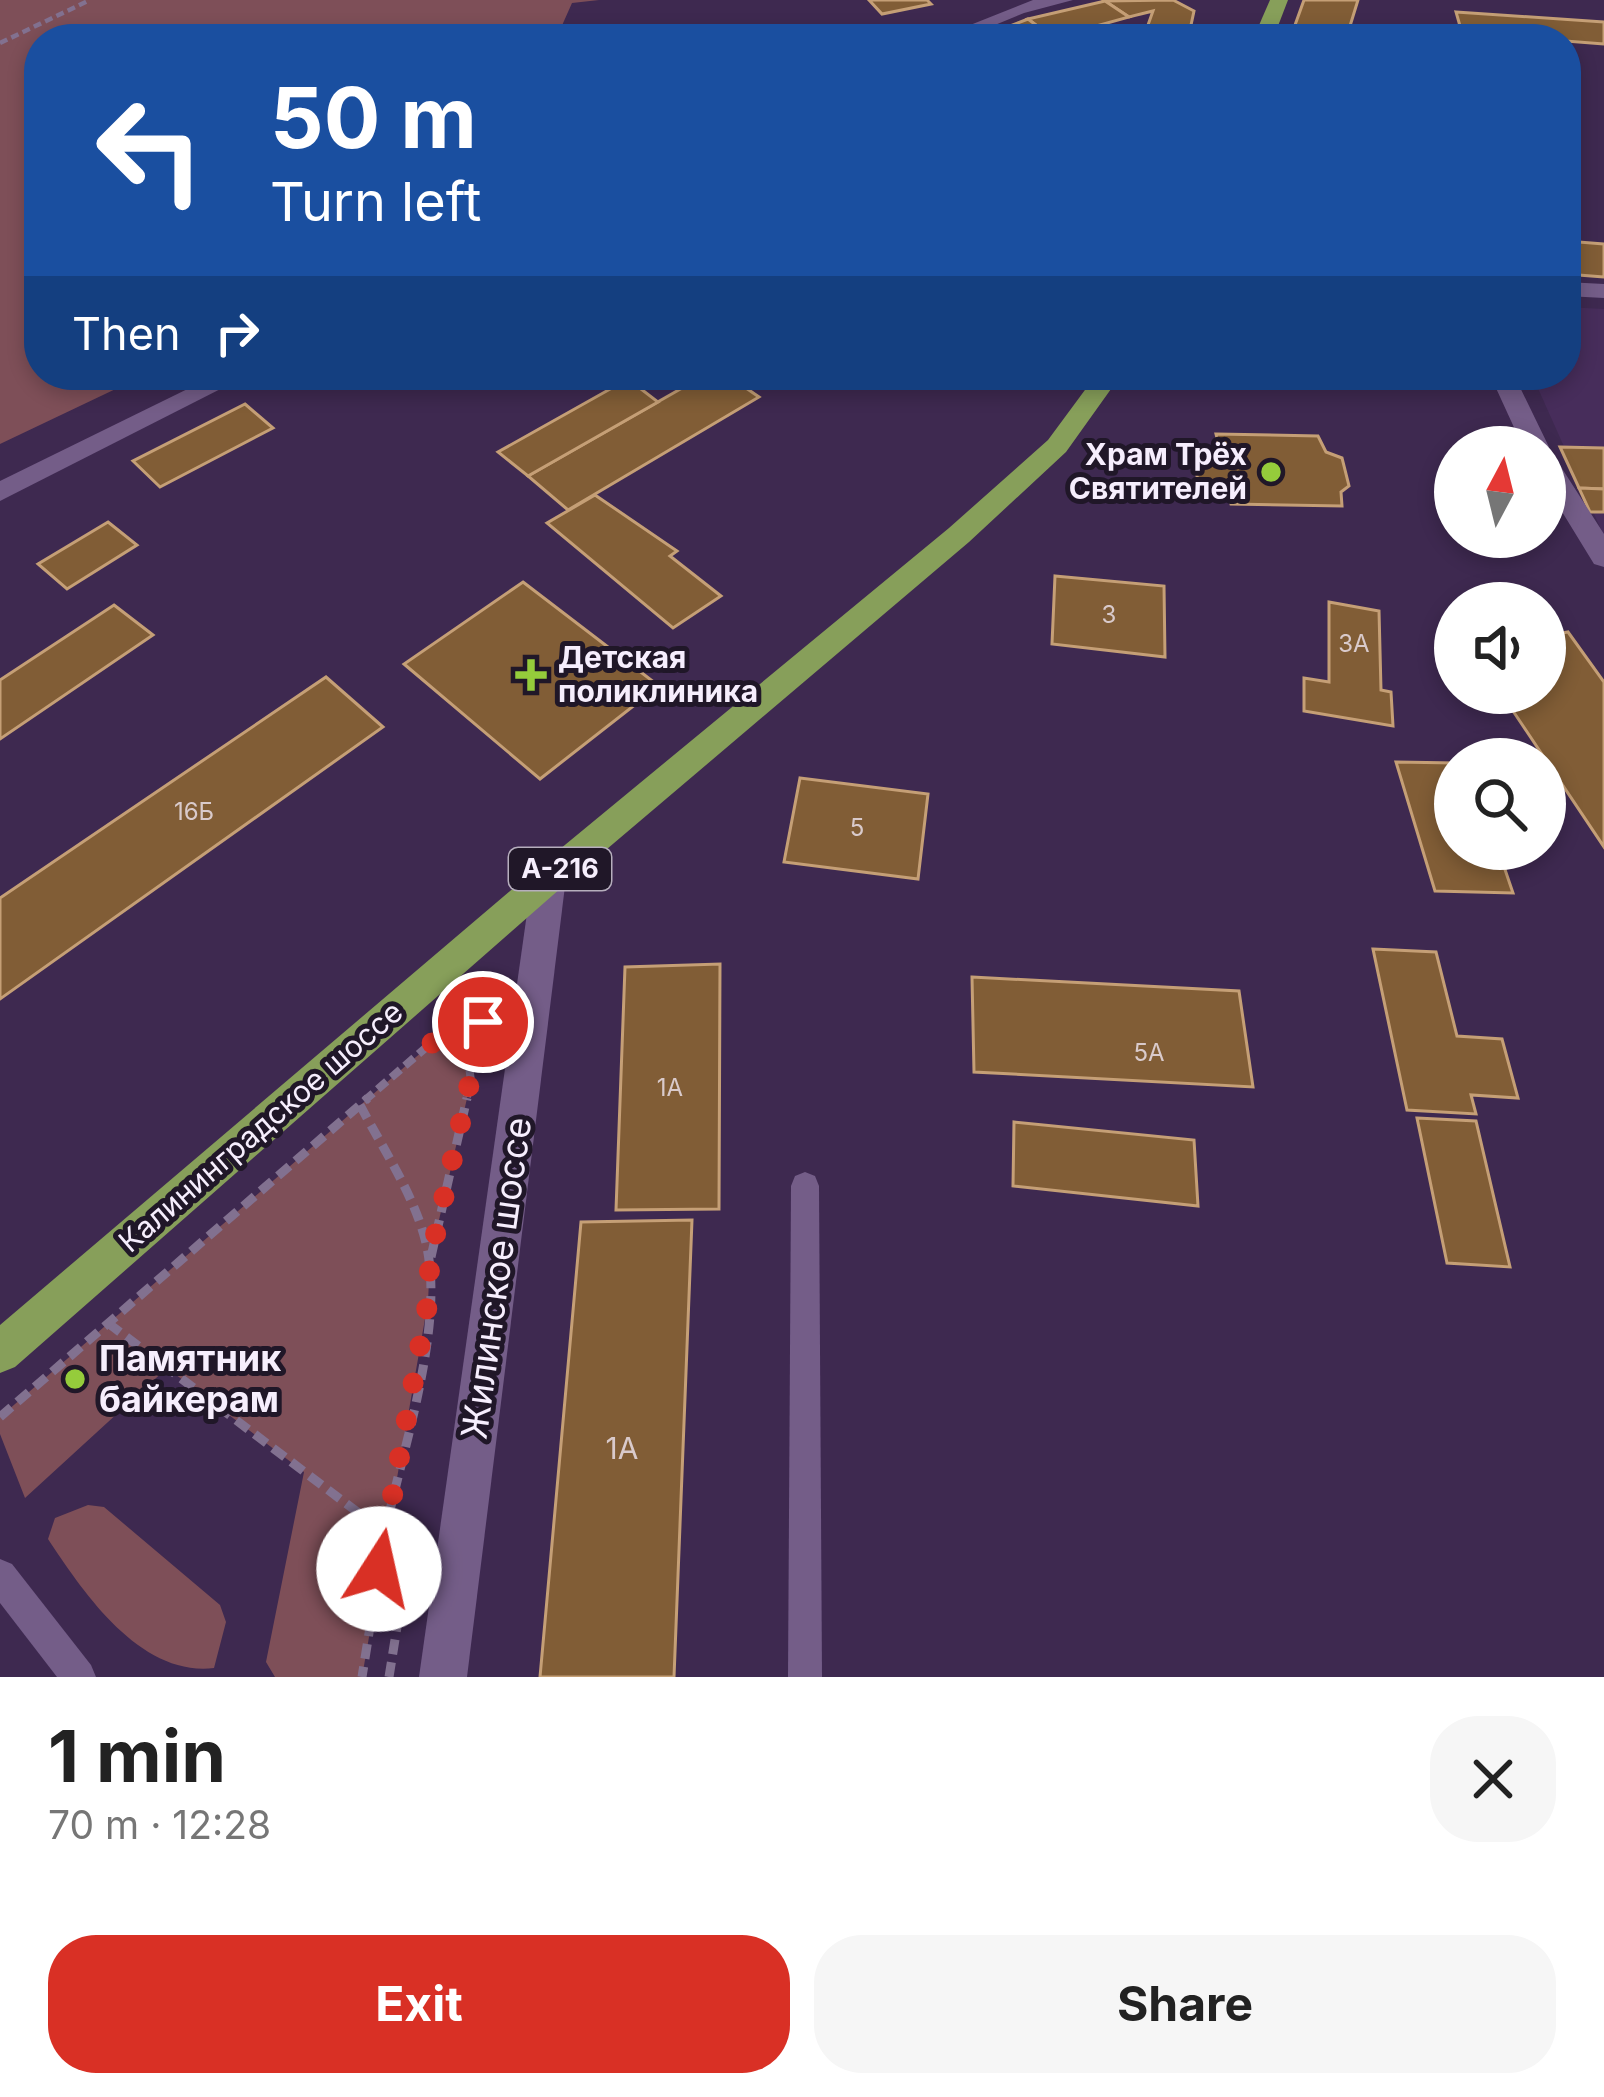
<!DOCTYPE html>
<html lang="en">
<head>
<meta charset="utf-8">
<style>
	:root { --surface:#fff; --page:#f6f6f6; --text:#222; --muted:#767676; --accent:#d93025 }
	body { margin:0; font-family:Inter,sans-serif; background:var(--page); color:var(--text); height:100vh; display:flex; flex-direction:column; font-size:45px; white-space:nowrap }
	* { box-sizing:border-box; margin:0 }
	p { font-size:39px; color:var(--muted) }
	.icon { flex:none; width:66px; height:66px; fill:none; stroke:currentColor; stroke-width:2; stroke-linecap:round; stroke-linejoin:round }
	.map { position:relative; height:1677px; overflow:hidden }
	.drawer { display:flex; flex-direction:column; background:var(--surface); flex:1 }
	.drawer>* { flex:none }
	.top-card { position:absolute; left:24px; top:24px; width:1557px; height:366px; border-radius:48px; box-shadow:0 6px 18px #0003; background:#1a4fa0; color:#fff; overflow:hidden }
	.needle { width:78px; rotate:7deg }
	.tools { position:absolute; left:1434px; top:426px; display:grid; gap:24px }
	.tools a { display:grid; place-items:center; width:132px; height:132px; border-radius:50%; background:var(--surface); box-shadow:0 6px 18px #0003; font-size:60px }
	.pin { position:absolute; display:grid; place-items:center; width:102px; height:102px; color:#fff; margin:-51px; border:6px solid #fff; border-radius:50%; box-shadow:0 3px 12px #0007 }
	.me { position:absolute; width:132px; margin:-66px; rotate:10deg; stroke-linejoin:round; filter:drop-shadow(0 0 9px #0008) }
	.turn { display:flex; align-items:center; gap:42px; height:252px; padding:0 48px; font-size:54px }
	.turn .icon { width:156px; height:156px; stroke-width:2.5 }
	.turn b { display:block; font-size:84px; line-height:102px }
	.then { display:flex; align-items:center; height:114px; padding:0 48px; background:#0003; gap:24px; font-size:45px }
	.round { display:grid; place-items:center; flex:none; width:126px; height:126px; border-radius:48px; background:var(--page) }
	.summary { display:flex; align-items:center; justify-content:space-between; height:204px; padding:0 48px }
	h1 { font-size:72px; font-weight:700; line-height:90px }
	.cta { display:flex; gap:24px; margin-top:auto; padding:24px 48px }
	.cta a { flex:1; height:138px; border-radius:48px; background:var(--accent); color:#fff; font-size:48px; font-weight:700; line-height:138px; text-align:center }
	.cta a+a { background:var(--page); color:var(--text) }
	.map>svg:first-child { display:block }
</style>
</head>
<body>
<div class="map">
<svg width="1604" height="1677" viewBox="0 0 1604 1677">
	<rect width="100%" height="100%" fill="#3e2950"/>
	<polygon fill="#472d5b" points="1566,307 1604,309 1604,536 1532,375 1566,375"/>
	<g fill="#7e4f58">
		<polygon points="0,0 599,0 572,3 556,39 39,39 39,375 145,375 0,444"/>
		<polygon points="451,1042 467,1051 471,1081 430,1259 428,1302 362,1677 275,1677 266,1662 304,1472 167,1368 25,1498 0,1434 0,1417 431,1044"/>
		<path d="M88 1505 104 1507 220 1605 226 1622 214 1668C139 1677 82 1590 48 1539L55 1518Z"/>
	</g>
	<g fill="#815d36" stroke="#c59f76" stroke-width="3">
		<polygon points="869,0 927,0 931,4 882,14"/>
		<polygon points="1173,0 1194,11 1188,39 1143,39 1153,11 1129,17 1105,1"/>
		<polygon points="1304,0 1358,0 1346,39 1290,39"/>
		<polygon points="1105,1 1129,17 1053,38 1028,19"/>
		<polygon points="1456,12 1604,22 1604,44 1462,33"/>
		<polygon points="1028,19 1053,38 977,39"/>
		<polygon points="1566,241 1604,244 1604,277 1566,274"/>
		<polygon points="705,375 727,375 759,397 568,510 528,476"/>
		<polygon points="628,379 658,402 528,476 498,452"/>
		<polygon points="245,404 273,428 160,487 133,461"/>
		<polygon points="1216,434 1318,436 1326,452 1342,458 1349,486 1341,492 1342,506 1231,504 1227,486 1199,485 1191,449 1220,450"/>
		<polygon points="1560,447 1604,448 1604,489 1579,488"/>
		<polygon points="1579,488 1604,489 1604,512 1590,512"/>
		<polygon points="595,495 677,551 670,556 721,596 673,628 547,523"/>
		<polygon points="108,522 137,545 67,589 38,564"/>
		<polygon points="1055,576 1164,586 1165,657 1052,644"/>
		<polygon points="523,582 659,686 540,779 404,664"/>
		<polygon points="1329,602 1379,611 1381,690 1391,692 1393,726 1304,711 1304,678 1329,682"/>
		<polygon points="114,605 153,635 0,739 0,680"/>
		<polygon points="1568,632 1604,682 1604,847 1501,693 1545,693 1545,636"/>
		<polygon points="326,677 383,727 0,999 0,898"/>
		<polygon points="1396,762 1455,763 1455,849 1498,849 1513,893 1435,891"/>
		<polygon points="800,778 928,794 918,879 784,862"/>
		<polygon points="1373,949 1436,952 1457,1036 1502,1039 1518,1098 1471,1095 1476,1114 1407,1110"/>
		<polygon points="720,964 719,1209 616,1210 625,967"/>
		<polygon points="972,977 1239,991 1253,1087 974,1072"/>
		<polygon points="1417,1118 1476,1121 1510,1267 1447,1263"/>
		<polygon points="1014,1122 1194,1140 1198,1206 1013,1186"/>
		<polygon points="692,1220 674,1677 540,1677 581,1222"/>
	</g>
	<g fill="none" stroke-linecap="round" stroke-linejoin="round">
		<polyline stroke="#827190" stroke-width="4.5" stroke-dasharray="8 4.5" stroke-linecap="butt" points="0,43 90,0"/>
		<g stroke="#827190" stroke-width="8" stroke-dasharray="12 6" stroke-linecap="butt">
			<polyline points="432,1044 451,1042 467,1051 471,1081 466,1101"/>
			<polyline points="364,1101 459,1019 483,1022 487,1030"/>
		</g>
		<g stroke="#827190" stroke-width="9" stroke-dasharray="15 8" stroke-linecap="butt">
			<path d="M360 1105C383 1149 412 1191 425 1239 447 1323 402 1449 385 1533"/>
			<polyline points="431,1257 467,1098"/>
			<polyline points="108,1323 385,1533 362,1677"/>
			<polyline points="0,1417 368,1098"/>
			<polyline points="389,1677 405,1577"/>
		</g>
		<g fill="#745d88" fill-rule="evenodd">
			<polygon points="805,1172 815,1176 819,1186 822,1677 788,1677 791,1186 795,1176"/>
			<polygon points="0,1559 12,1564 91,1665 96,1677 57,1677 0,1603"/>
		</g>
		<g fill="#745d88" fill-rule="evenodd">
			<polygon points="1033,0 1073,0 1024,13 961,39 935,39"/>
			<polygon points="1566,282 1604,284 1604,298 1566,296"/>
			<polygon points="216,375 248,375 0,501 0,481"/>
			<polygon points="1490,375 1514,375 1549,447 1545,453 1554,456 1604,534 1604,567 1594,564 1545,484 1545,447 1523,447"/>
		</g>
		<polygon fill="#745d88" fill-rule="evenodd" points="549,864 561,868 566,878 467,1677 419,1677 532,878 537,868"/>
		<g fill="#879f5a" fill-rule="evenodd">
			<polygon points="1270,0 1288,0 1273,39 1253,39"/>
			<polygon points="1096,375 1121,375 1066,452 969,542 561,888 15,1367 0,1373 0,1325 537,868 949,528 1048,440"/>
		</g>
	</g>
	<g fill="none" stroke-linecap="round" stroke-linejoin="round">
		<polyline stroke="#d93025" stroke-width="21" stroke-dasharray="0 37.8" points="379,1569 428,1302 430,1259 470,1081 470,1060 461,1045 431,1044 459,1019 483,1022"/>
	</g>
	<g fill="#95cc3b" stroke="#201728" stroke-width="4.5">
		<circle cx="1271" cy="472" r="12"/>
		<path d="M525 657h12v12h12v12h-12v12h-12v-12h-12v-12h12z"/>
		<circle cx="75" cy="1379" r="12"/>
	</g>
	<g text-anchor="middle" stroke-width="10" stroke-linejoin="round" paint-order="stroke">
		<g font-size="24" fill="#d9cacb">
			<text x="1109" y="623">3</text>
			<text x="1354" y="652">3А</text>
			<text x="194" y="820">16Б</text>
			<text x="857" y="836">5</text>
			<text x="1149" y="1061">5А</text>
			<text x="670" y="1096">1А</text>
		</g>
		<rect fill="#201728" stroke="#b6aebd" stroke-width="3" x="509" y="848" width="102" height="42" rx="9"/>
		<g font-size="27" font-weight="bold" fill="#f6eefd">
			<text x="560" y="878">А-216</text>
		</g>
		<g font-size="30" font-weight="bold" fill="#f6eefd" stroke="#201728" text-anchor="end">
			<text x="1247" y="465">Храм Трёх<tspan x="1247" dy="34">Святителей</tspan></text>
			<text x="558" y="668" text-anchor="start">Детская<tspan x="558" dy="34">поликлиника</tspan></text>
		</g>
		<g font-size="30" fill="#f6eefd" stroke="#201728">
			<text transform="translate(261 1127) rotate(-41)" y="10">Калининградское шоссе</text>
		</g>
		<g font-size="30" fill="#d9cacb">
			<text x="622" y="1459">1А</text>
		</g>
		<g font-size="36" fill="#f6eefd" stroke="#201728">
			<text transform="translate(496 1278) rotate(-82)" y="13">Жилинское шоссе</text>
		</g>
		<g font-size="36" font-weight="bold" fill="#f6eefd" stroke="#201728" text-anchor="start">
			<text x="99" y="1371">Памятник<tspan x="99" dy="41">байкерам</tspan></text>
		</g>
	</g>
</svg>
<div class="tools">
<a><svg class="needle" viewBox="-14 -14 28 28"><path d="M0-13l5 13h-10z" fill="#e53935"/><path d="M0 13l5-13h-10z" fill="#767676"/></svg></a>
<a><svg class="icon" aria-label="sound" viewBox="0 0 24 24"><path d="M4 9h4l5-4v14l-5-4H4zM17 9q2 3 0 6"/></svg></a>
<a><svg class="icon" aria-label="search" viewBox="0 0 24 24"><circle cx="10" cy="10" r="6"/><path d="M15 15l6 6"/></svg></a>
</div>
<div class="pin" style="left:483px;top:1022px;background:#d93025"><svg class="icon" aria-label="arrive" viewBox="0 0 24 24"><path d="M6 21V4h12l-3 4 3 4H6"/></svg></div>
<svg class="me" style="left:379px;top:1569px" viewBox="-20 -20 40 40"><circle r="19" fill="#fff"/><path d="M0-13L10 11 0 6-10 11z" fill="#d93025"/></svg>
<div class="top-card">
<div class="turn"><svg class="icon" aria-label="left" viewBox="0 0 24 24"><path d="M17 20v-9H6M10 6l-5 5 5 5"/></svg><div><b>50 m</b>Turn left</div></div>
<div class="then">Then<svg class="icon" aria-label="right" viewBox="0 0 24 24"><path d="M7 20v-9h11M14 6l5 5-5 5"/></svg></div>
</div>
</div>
<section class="drawer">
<div class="summary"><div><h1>1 min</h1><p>70 m · 12:28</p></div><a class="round"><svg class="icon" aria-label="close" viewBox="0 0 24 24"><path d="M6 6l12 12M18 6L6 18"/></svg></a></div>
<div class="cta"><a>Exit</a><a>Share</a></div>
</section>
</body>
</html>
